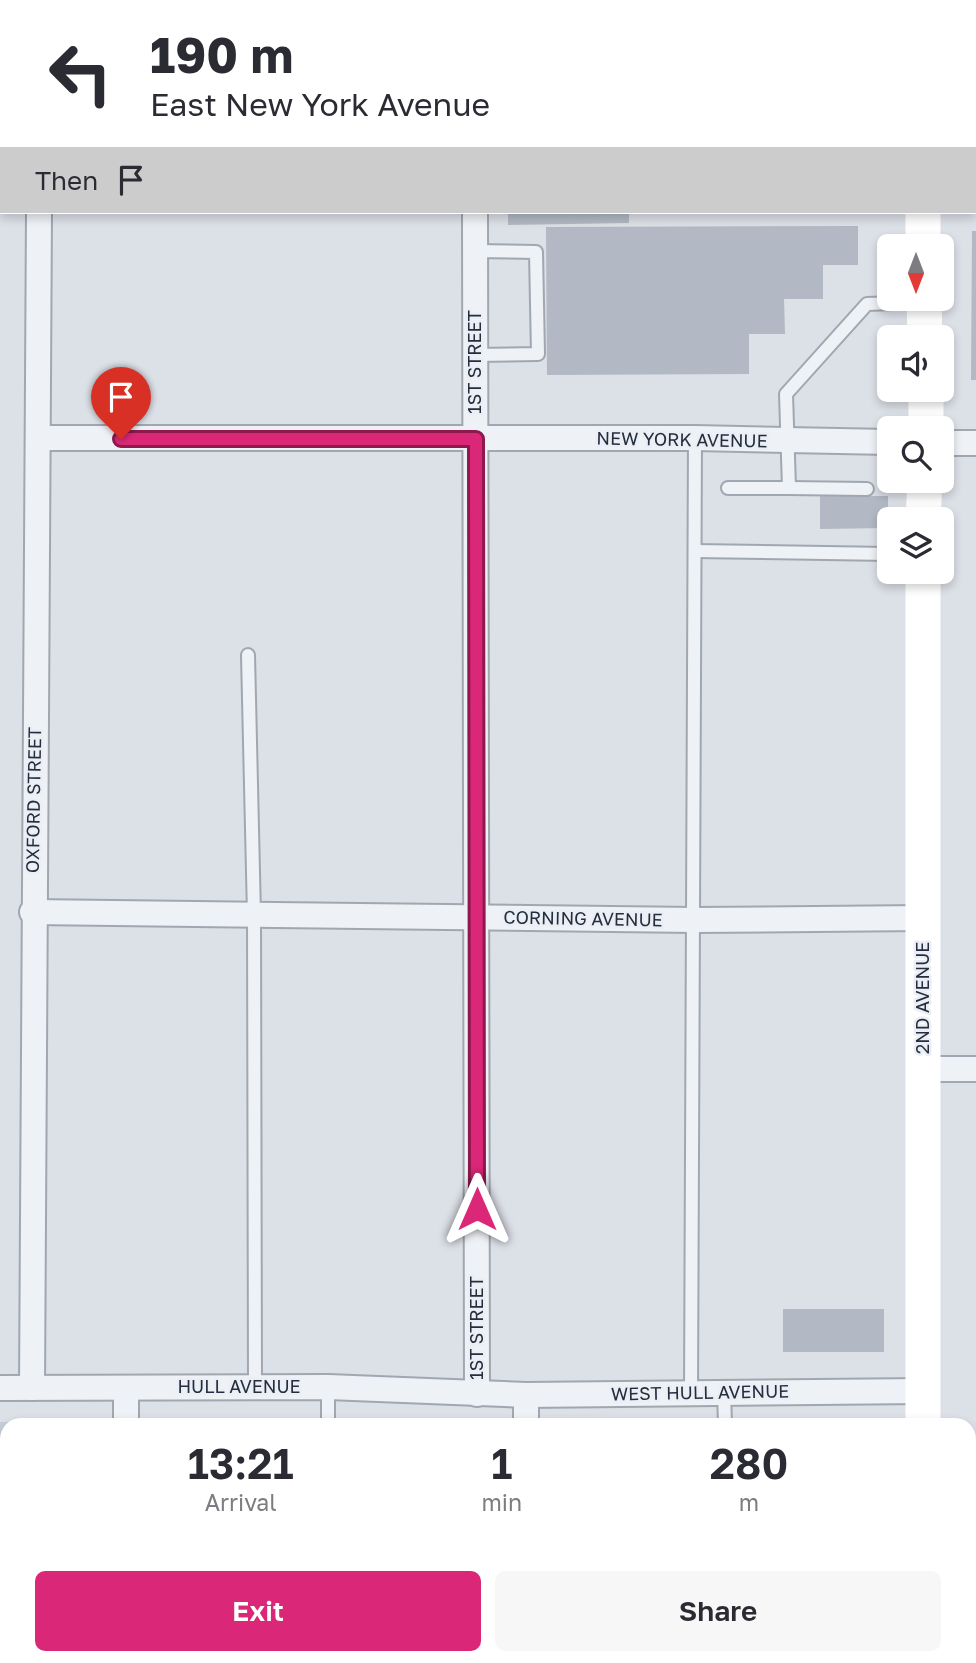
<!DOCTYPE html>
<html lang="en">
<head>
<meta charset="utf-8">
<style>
	:root { --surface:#fff; --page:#f7f7f7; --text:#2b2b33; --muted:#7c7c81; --accent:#db2777 }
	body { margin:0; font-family:"Golos Text",sans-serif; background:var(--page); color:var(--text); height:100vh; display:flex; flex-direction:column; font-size:26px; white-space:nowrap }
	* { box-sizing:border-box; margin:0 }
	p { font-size:23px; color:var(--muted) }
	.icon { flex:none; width:38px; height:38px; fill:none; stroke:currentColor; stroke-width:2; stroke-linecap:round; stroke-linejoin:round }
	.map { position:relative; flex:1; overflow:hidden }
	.details { position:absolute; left:0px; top:1418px; width:976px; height:247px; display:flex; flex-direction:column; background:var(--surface); border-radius:21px 21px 0 0; box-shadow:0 4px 10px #0003 }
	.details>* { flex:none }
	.top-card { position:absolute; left:0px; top:0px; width:976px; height:214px; box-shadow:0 4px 10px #0003; background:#fff; color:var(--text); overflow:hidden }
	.needle { width:46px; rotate:180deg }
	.tools { position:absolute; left:877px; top:234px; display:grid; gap:14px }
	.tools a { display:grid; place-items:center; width:77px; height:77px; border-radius:10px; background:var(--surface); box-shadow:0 4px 10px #0003; font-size:35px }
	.pin { position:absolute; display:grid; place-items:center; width:60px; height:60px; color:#fff; margin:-72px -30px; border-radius:50% 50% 50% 0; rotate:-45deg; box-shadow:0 0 7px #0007 }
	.pin .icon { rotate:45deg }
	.me { position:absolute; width:77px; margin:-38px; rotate:0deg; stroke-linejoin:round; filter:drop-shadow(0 0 5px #0008) }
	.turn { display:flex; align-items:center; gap:24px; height:147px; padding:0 35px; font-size:32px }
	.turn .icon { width:91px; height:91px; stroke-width:2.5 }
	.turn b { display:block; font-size:49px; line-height:60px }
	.then { display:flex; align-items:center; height:66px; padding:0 35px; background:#0003; gap:14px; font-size:26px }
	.eta { display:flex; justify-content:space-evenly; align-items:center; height:119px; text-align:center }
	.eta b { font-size:42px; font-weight:600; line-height:49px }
	.cta { display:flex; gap:14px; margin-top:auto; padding:14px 35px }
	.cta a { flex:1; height:80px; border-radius:10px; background:var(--accent); color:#fff; font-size:28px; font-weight:600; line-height:80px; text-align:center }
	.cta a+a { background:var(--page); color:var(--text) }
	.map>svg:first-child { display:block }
</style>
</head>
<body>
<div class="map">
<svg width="976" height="1663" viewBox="0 0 976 1663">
	<rect width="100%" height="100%" fill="#dce0e7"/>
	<polygon fill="#c9cfd9" points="0,1422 103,1422 103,1424 7,1424 7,1657 101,1657 101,1663 0,1663"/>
	<g fill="#b2b9c4">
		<polygon points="508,212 629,212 629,223 508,225"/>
		<polygon points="858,226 858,265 823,265 823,299 784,299 785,334 749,334 749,374 547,375 546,227"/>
		<polygon points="972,231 976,231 976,380 971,380"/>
		<polygon points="820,496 888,496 888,528 820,529"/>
		<rect x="783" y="1309" width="101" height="43"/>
		<polygon points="0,1602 7,1602 7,1657 27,1657 27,1663 0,1663"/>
	</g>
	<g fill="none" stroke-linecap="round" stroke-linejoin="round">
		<g stroke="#a1a7b1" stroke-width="16">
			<g id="lane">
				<polyline points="226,2 227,0"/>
				<polyline points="475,251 536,252 538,354 475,355"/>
				<polyline points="728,488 789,488 786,394 867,304 920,302"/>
				<polyline points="789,488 867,489"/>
				<polyline points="695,551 889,554"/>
				<polyline points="248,655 254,915 255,1387"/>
				<polyline points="328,1387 328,1424"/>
				<polyline points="691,1393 695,438"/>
				<polyline points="724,1393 725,1424"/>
				<polyline points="326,1663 326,1657"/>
				<polyline points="725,1663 725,1657"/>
			</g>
		</g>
		<g stroke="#a1a7b1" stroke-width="28">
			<g id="street">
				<polyline points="39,0 39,2"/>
				<polyline points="474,0 474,2"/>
				<polyline points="475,212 477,1394"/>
				<polyline points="39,438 695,438 889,442"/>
				<polyline points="942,443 976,443"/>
				<polyline points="32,912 695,920 923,918"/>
				<polyline points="923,1069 976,1069"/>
				<polyline points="0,1388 328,1387 526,1395 923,1391"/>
				<polyline points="32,1388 39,212"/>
				<polyline points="126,1424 126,1388"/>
				<polyline points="526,1424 526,1395"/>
				<polyline points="126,1657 126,1663"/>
				<polyline points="524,1663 525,1657"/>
			</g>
		</g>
		<use href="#lane" stroke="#eef1f5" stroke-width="12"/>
		<use href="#street" stroke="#eef1f5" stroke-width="24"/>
		<g stroke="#fff" stroke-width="35">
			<polyline points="920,0 920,2"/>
			<polyline points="923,212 923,247"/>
			<polyline points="924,299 925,338"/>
			<polyline points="926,390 926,429"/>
			<polyline points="923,520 925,481"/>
			<polyline points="923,572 923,1424"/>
			<polyline points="923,1657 923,1663"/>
		</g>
	</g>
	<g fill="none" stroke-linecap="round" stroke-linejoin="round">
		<g stroke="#8e194d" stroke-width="18">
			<polyline id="route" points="121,439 476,439 477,1209"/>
		</g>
		<use href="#route" stroke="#db2777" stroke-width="12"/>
	</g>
	<g text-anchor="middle" stroke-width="5" stroke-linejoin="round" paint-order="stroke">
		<g font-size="18" fill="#242e3e" stroke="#ebeff5">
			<text transform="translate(475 362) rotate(-90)" y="6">1ST STREET</text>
			<text transform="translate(682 440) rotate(1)" y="6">NEW YORK AVENUE</text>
			<text transform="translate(34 800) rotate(-89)" y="6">OXFORD STREET</text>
			<text transform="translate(583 919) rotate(1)" y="6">CORNING AVENUE</text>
			<text transform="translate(923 998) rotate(-90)" y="6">2ND AVENUE</text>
			<text transform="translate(477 1328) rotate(-90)" y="6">1ST STREET</text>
			<text x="239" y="1393">HULL AVENUE</text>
			<text transform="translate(700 1393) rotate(-1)" y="6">WEST HULL AVENUE</text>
		</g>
	</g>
</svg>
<div class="tools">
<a><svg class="needle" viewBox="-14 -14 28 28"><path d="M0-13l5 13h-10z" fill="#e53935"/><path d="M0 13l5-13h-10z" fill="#7c7c81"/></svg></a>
<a><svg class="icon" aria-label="sound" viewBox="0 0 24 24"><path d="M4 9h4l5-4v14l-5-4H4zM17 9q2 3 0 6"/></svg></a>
<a><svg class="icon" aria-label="search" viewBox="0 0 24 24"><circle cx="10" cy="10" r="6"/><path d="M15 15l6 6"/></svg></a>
<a><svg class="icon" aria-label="layers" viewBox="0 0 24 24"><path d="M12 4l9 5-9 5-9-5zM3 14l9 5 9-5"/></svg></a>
</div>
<div class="pin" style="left:121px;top:439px;background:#d93025"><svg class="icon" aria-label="arrive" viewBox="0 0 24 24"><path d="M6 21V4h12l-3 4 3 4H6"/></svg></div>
<svg class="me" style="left:477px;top:1209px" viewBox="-20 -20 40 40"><path d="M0-17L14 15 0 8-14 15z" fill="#db2777" stroke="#fff" stroke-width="4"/></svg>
<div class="top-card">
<div class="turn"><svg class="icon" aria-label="left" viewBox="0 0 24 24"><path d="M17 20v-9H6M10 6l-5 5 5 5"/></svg><div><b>190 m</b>East New York Avenue</div></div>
<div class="then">Then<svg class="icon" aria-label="arrive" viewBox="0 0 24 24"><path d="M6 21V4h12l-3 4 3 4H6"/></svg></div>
</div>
<section class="details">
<div class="eta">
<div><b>13:21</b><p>Arrival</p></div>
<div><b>1</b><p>min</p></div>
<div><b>280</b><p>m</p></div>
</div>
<div class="cta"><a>Exit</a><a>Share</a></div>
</section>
</div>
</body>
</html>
